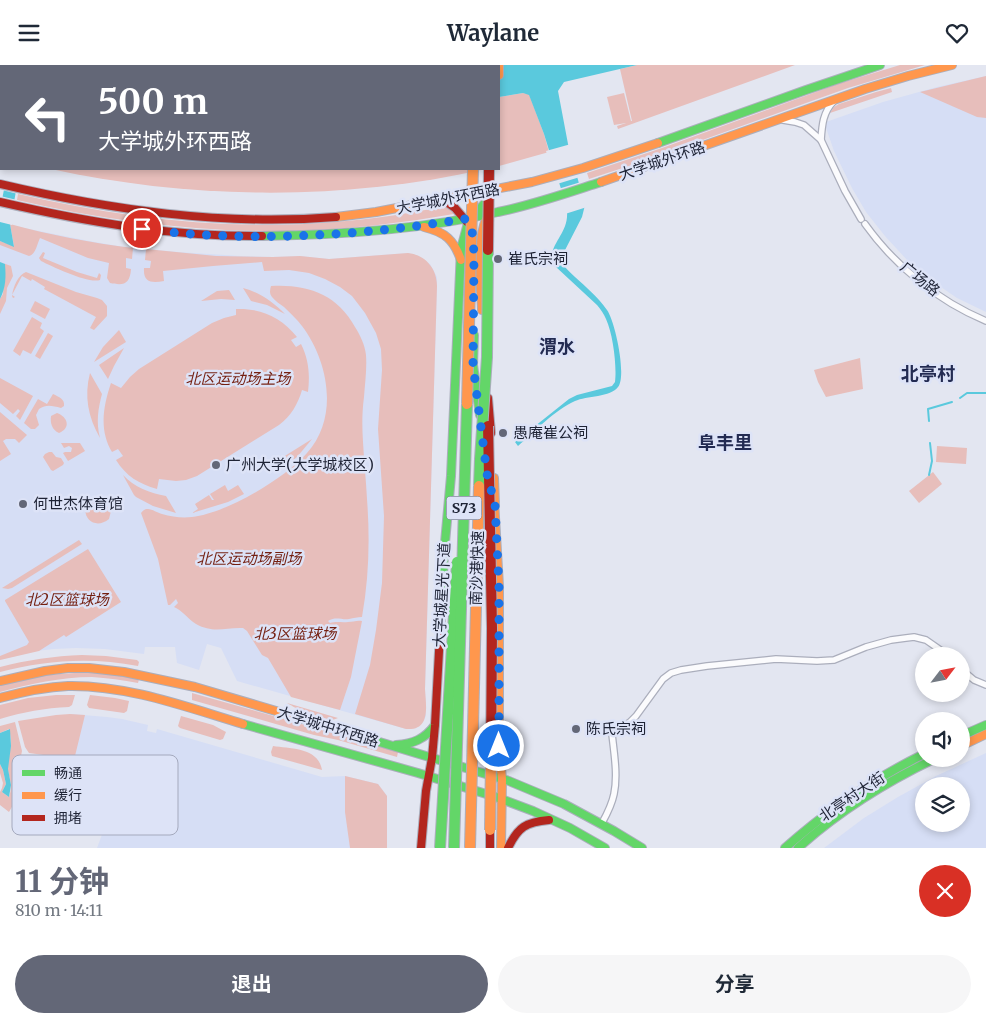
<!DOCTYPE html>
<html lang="zh">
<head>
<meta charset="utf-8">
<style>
	:root { --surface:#fff; --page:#f6f6f7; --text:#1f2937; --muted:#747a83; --accent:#636777 }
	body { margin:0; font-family:Merriweather,"Noto Sans SC",serif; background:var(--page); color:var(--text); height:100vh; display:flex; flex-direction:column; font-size:19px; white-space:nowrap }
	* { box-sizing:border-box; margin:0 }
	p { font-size:16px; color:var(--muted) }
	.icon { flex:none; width:28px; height:28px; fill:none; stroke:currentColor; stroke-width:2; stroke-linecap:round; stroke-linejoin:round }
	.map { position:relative; height:783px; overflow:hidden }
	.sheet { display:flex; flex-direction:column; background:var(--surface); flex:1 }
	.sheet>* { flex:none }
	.top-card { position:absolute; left:0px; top:0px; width:500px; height:105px; box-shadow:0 2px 8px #0003; background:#636777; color:#fff; overflow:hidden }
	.needle { width:32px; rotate:58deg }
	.fabs { position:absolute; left:915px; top:582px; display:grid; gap:10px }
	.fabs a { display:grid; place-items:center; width:55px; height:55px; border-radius:50%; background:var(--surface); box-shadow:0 2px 8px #0003; font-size:25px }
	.pin { position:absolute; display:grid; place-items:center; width:42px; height:42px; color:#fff; margin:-21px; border:2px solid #fff; border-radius:50%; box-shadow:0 1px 5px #0007 }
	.me { position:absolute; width:55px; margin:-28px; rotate:0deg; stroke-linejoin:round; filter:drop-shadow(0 0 4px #0008) }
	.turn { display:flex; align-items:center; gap:18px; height:105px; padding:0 15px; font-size:22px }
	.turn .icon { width:65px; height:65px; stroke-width:2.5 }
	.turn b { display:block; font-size:35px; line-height:42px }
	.round { display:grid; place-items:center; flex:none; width:52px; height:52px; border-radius:26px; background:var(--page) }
	.summary { display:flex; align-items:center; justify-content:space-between; height:85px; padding:0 15px }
	h1 { font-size:30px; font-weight:700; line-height:38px; color:var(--accent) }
	.primary-button { display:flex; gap:10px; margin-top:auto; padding:10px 15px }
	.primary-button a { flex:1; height:58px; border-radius:30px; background:var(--accent); color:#fff; font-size:20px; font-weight:700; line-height:58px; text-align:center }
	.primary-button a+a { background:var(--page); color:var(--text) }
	header { display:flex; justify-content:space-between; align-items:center; height:65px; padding:0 15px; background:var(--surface); font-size:22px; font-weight:700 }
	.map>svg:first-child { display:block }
</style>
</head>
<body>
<header><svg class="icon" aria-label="menu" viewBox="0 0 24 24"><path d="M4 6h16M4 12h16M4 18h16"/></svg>Waylane<svg class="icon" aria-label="heart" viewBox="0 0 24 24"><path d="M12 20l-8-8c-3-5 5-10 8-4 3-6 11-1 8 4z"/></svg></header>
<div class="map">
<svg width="986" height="783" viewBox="0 0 986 783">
	<rect width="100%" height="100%" fill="#e3e6f1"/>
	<g fill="#d6def5" fill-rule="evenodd">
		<polygon points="986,11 986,247 957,233 938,220 908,196 885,171 866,147 852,123 834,86 825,60 826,57 883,37 937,22"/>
		<polygon points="0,157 24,163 89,176 124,182 178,187 240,191 273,192 300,191 329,194 408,188 419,191 430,199 437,212 437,221 425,624 426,651 423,657 420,660 414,663 406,664 237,616 221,583 207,579 199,605 177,598 175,582 145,582 144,589 105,584 76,583 54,584 36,586 0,595"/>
		<polygon points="71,649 107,652 122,654 148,660 147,666 156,668 157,664 322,712 345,711 378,719 387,731 387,783 97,783 107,756 127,710 57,694"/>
		<path d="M986 688V783H824L864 753 898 732 936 711ZM924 721H961V759H924Z"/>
	</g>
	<g fill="#e7bebb">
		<polygon points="637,0 795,0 618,64 617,61 626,58 614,60 607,32 624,28 631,56 632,56 620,4"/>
		<polygon points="900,0 925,0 848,23 641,97 589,114 587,108 662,83 838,19"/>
		<polygon points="986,11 986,53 977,52 920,27"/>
		<polygon points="891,23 892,27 830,48 834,42 839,39 876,27"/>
		<polygon points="523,28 529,29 544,69 549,87 499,101 499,32"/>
		<path d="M51 104H486C344 136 193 135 51 104Z"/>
		<path d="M18 129C122 153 229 166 335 157 373 154 413 148 451 140L460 148C403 158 345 165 287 166 196 167 106 156 17 135Z"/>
		<path d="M10 159C50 170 92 178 133 183L132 194 126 193V203L131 204C130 219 124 221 110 218L107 213 109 198 88 193 40 173C37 179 36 189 29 191L0 180V176L14 181Z"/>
		<path d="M146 184 216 191 273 192 300 191 329 194 408 188C425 190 437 203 437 221L425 624C426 641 431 666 406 664L355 649 370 600 376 565 382 518 384 451 378 364 382 305 381 284 376 268 365 248 352 231 340 222 325 214 309 208 289 205 264 206 262 197 213 201 163 206 164 216C152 218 143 218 144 203H150L151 196 145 195Z"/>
		<path d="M43 187 45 188 43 193 77 207 97 213 99 208 101 210 100 215C89 219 53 202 41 196L39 193Z"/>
		<polygon points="0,197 11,201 13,211 7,223 6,236 0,249 0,234 3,229 5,199"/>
		<path d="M26 207 76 227 97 233 102 235 107 241V251L94 265 90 263 96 252 44 224 45 222 32 214 31 216 22 211 12 230 15 232 13 233 12 231C13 222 18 210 26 207Z"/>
		<path d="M271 221C307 219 337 229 355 262 360 270 365 280 366 290 367 304 365 318 364 332 362 347 362 362 363 377 364 396 366 415 367 434 370 474 369 513 362 552 357 552 354 553 349 554 341 555 336 551 328 556L330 558C337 556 341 558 348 557 353 557 357 555 362 556L351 612 340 645 291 632 268 593 262 590 247 566 243 563C226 562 214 569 196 559 188 554 182 545 174 542L178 538 176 534 170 540H168L158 494 141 448C143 446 144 444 148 444 152 444 158 448 162 449 172 452 182 453 192 452 227 448 284 414 307 388 339 353 329 297 302 261 297 254 290 248 284 242 280 239 275 236 272 232 269 228 270 225 271 221Z"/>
		<path d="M243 223C259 227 273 237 285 249L267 240 251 236Z"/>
		<polygon points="229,225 235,235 221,234 201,236 217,226"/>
		<polygon points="35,236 50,244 45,254 30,246"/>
		<path d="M236 244C261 243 281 252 297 272L291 275 296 282 301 279C309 295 310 310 308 327L302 325C298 339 291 351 279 360L197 411 186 415 176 416 159 414 157 424C139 419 126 411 116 395L123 391 118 384 112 387C99 365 103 342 111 318L121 323 130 312 139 304 212 258 224 253 236 250Z"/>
		<polygon points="32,252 42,258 40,263 44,266 31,289 23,285 20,291 13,286"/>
		<polygon points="119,265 126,277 94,297 103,282"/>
		<polygon points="48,268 53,271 40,294 35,291"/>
		<polygon points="124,283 114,301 108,314 99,300"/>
		<polygon points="860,293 863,324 826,332 818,317 814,305"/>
		<path d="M90 308 102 329C98 344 96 357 100 373 88 352 84 331 90 308Z"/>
		<polygon points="0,313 33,331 20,355 16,351 20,346 18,344 13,349 0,338"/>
		<path d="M53 329C59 332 65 334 64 341L61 343C52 341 47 339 39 344L36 350 39 360 35 364H31L24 358 38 334 47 339Z"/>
		<polygon points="0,347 27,370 19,378 15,374 6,374 3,376 11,389 0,396"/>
		<path d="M57 348C68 352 71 363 59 368 52 365 50 358 51 351Z"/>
		<polygon points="312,374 297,392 277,408 272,399"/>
		<polygon points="61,378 80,378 85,386 68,396 63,388 65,387 71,387 72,383 69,381 64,383"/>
		<polygon points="937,381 967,383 966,399 936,397"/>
		<polygon points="49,387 52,387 56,392 61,393 64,398 63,400 53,406 51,405 43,392 45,389"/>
		<polygon points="933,407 942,419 919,438 909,426"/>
		<path d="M123 410C134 422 150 428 166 431L176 448 153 441 136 432 134 430Z"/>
		<polygon points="225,420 228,426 238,420 244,429 228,437 192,448 198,444 195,439 209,430 212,435 214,435 210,429"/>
		<path d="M96 436 106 440 111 446 109 454C97 464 82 456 86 440L90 437Z"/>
		<polygon points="79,475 82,479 12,523 8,524 2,523"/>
		<polygon points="88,484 121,537 66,572 64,570 39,586 0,595 0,591 27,580 29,577 5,536 5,535"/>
		<path d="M82 590 106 591 137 595 139 597 138 601C91 592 46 595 0 607V602C27 595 54 591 82 590Z"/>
		<path d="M89 607 112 609 139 614 138 618C123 615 107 613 92 612 61 612 30 619 0 627V620L45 610Z"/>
		<polygon points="192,628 270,650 398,687 397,692 338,675 314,670 192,635"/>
		<path d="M56 630H75L72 640 69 642C45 643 23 647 0 654V640L28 633Z"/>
		<polygon points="90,630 115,633 129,636 127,646 124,648 89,643 87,640"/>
		<path d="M287 638 338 653C324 660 299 645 287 638Z"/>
		<polygon points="70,649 85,650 74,695 58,692 29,688 25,682 18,656 56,650"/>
		<polygon points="181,651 213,660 226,667 223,674 220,675 180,663 178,661"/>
		<path d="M15 657 22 686 17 710 21 726 9 747 0 740V727L2 723 3 718 0 708V699L3 705 6 719 2 727 9 732C14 717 7 712 8 700 9 686 13 680 9 664L0 668V661Z"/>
		<path d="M273 681C291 684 318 682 322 705L272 691 271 687Z"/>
		<polygon points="345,711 378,719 387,731 387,783 350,783 345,747"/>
	</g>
	<g fill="#5ac9dd">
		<path d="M0 0H637L564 17 558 26 568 79 585 140 582 152 563 189 561 194 562 198C565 203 570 207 575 212 586 222 598 232 607 245 615 256 627 311 618 322 611 332 586 331 575 336 556 344 534 367 518 381L515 377 569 334 577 330 612 321 615 317C617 301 613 269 606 254 604 249 601 245 597 240L556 202 551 195C552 174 572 166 566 140L544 69 529 30 523 28 499 32V1H1V25H0Z"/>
		<polygon points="8,104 20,104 10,159 14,182 0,176 0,145"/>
		<path d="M0 197 5 199C6 212 6 222 0 234Z"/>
		<polygon points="10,664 11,681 8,704 11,720 9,732 2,727 6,719 3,705 0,699 0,668"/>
	</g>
	<g fill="#e3e6f1">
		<polygon points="571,79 580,112 557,119 546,86"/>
		<polygon points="6,104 22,104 18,129 2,125"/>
		<polygon points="581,117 586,134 587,142 565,149 558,124"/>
		<polygon points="0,131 17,135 12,160 0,157"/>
	</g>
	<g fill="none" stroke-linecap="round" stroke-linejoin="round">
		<g stroke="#5ac9dd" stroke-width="2">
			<polyline points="960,333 967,328 986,328"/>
			<polyline points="929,356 928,344 952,337"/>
			<polyline points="929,410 932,396 930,378"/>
		</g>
		<g stroke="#abaebc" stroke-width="8">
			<g id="street">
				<polyline points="783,55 795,57 804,60 821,75 845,126 861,154"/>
				<path d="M821 75C822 60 823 47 834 36"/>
				<path d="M865 159C895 201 938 236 986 256"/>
				<polyline points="961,604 974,615 986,620"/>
				<path d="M602 758C607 749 612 739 614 729 618 710 614 688 612 669L630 657 636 651 663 614 671 608 681 605 707 601 776 594 817 596 834 595 866 582 891 575 906 573 914 572 926 575 949 591"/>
			</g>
		</g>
		<g stroke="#abaebc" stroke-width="10">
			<g id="fast">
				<polyline points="658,78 806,25 880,0"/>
				<path d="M262 171C341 170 421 165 498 147 533 140 567 128 601 117"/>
				<polyline points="474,270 473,300 480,350"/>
				<polyline points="442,531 444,489 451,411 461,184 468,158 489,133"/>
				<polyline points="303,654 509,716 564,739 614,766 642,783"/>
				<polyline points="243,659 418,708 496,732 533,746 570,763 605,783"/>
				<polyline points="961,671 986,660"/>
				<path d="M396 680C413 679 425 674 435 660"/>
				<path d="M785 783C828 745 873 714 924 689"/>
				<path d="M798 783C839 746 884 718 934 694"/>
			</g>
		</g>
		<g stroke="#abaebc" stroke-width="10">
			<g id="slow">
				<polyline points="481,0 481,1"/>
				<polyline points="499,0 499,10"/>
				<polyline points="601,117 865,24 908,11 952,0"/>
				<polyline points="336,152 376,147 532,117 583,103 658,78"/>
				<path d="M424 162C445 167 454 175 461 195"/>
				<path d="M482 245C481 218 476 176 487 152"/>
				<polyline points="494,413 495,440"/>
				<polyline points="494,435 499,521 499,681 502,714 501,783"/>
				<polyline points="0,616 45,606 68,603 89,603 124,607 195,622 303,654"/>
				<path d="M0 633C22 627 45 622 68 621 128 620 186 642 243 659"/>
				<polyline points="961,681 986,669"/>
			</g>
		</g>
		<g stroke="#abaebc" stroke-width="10">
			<g id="jam">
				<path d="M0 119C110 145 223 161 336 152"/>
				<polyline points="442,134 455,143 467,157"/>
				<path d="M0 137C86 157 174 172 262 171"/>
				<polyline points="488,333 491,368"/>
				<polyline points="490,765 490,783"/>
				<polyline points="421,783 426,726 432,693 435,660 442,531"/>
				<path d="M508 783C518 762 526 757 549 755"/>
			</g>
		</g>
		<use href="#street" stroke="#fbfbfd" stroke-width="5.5"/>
		<use href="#fast" stroke="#63d668" stroke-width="8"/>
		<use href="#slow" stroke="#ff974d" stroke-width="8"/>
		<use href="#jam" stroke="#b3261e" stroke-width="8"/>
		<g stroke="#abaebc" stroke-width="12" stroke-linecap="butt">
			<g id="fast-bridge">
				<polyline points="479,421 480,394 487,292 488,185"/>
				<polyline points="440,783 457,497"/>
				<polyline points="454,783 467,339"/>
			</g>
		</g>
		<g stroke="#abaebc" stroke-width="12" stroke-linecap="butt">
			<g id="slow-bridge">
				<polyline points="467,339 473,104"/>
				<polyline points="490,765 491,694"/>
				<polyline points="470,783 479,421"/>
			</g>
		</g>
		<g stroke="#abaebc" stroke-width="12" stroke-linecap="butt">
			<g id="jam-bridge">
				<polyline points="488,185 489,104"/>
				<polyline points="488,361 492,563 491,694"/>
			</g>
		</g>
		<use href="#fast-bridge" stroke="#63d668" stroke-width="10"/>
		<use href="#slow-bridge" stroke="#ff974d" stroke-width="10"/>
		<use href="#jam-bridge" stroke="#b3261e" stroke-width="10"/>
	</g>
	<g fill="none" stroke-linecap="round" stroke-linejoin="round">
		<path stroke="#1a73e8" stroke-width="9" stroke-dasharray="0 16.2" d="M142 164C249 178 358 171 465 154L472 165 474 188 473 300 487 409 495 440 499 521V681"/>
	</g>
	<g fill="#636777" stroke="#dde3f7" stroke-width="2">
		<circle cx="498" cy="194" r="5"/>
		<circle cx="503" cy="368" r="5"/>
		<circle cx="216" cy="400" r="5"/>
		<circle cx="23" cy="439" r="5"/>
		<circle cx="576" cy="664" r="5"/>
	</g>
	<g text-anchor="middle" stroke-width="5" stroke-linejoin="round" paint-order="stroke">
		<rect fill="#dde3f7" stroke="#575d6f" stroke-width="1" x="446.5" y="431.5" width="35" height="23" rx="4"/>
		<g font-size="14" font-weight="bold" fill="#1e2335">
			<text x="464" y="448">S73</text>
		</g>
		<g font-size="15" fill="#1e2335" stroke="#dde3f7">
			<text transform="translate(662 96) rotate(-19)" y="5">大学城外环路</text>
			<text transform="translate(448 134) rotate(-11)" y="5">大学城外环西路</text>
			<text transform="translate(920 214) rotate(39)" y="5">广场路</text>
			<text transform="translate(477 503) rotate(-88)" y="5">南沙港快速</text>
			<text transform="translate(442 530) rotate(-87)" y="5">大学城星光下道</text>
			<text transform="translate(328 662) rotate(17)" y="5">大学城中环西路</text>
			<text transform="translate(852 732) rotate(-34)" y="5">北亭村大街</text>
		</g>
		<g font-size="15" fill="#1e2335" stroke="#dde3f7" text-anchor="start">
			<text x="508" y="199">崔氏宗祠</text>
			<text x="513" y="373">愚庵崔公祠</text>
			<text x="226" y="405">广州大学(大学城校区)</text>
			<text x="33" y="444">何世杰体育馆</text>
			<text x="586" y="669">陈氏宗祠</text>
		</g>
		<g font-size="15" font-style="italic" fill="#741f10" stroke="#dde3f7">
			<text x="238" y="319">北区运动场主场</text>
			<text x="249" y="499">北区运动场副场</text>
			<text x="67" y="540">北2区篮球场</text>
			<text x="295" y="574">北3区篮球场</text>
		</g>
		<g font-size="18" font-weight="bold" fill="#232b52" stroke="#dde3f7">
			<text x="557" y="288">渭水</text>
			<text x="928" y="315">北亭村</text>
			<text x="725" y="384">阜丰里</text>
		</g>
	</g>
	<rect x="12" y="690" width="166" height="80" rx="8" fill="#dde3f7" stroke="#a4a9bd" stroke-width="1"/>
	<rect x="22" y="705" width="23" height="6" fill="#63d668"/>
	<rect x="22" y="727" width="23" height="7" fill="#ff974d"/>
	<rect x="22" y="750" width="23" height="6" fill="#b3261e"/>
	<g font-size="14" fill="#1e2335">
		<text x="54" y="713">畅通</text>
		<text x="54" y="735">缓行</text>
		<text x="54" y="758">拥堵</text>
	</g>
</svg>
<div class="fabs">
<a><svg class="needle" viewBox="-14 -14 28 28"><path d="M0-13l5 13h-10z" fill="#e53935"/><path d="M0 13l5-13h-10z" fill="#747a83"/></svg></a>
<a><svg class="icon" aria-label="sound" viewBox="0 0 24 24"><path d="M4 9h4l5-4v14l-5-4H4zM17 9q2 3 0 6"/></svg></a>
<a><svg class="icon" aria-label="layers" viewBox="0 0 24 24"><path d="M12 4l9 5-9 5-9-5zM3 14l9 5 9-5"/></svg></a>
</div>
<div class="pin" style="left:142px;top:164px;background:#d93025"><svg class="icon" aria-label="arrive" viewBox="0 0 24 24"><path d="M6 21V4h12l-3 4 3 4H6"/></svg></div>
<svg class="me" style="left:499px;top:681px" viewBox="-20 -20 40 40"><circle r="17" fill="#1a73e8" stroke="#fff" stroke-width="3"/><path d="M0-11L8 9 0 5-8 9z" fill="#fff"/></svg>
<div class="top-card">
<div class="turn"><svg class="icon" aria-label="left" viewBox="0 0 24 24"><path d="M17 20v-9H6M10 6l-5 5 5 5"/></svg><div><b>500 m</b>大学城外环西路</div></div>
</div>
</div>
<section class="sheet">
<div class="summary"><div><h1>11 分钟</h1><p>810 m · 14:11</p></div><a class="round" style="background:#d93025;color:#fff"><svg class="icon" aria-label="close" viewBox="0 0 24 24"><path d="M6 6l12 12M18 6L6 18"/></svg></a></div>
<div class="primary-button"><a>退出</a><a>分享</a></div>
</section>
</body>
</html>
